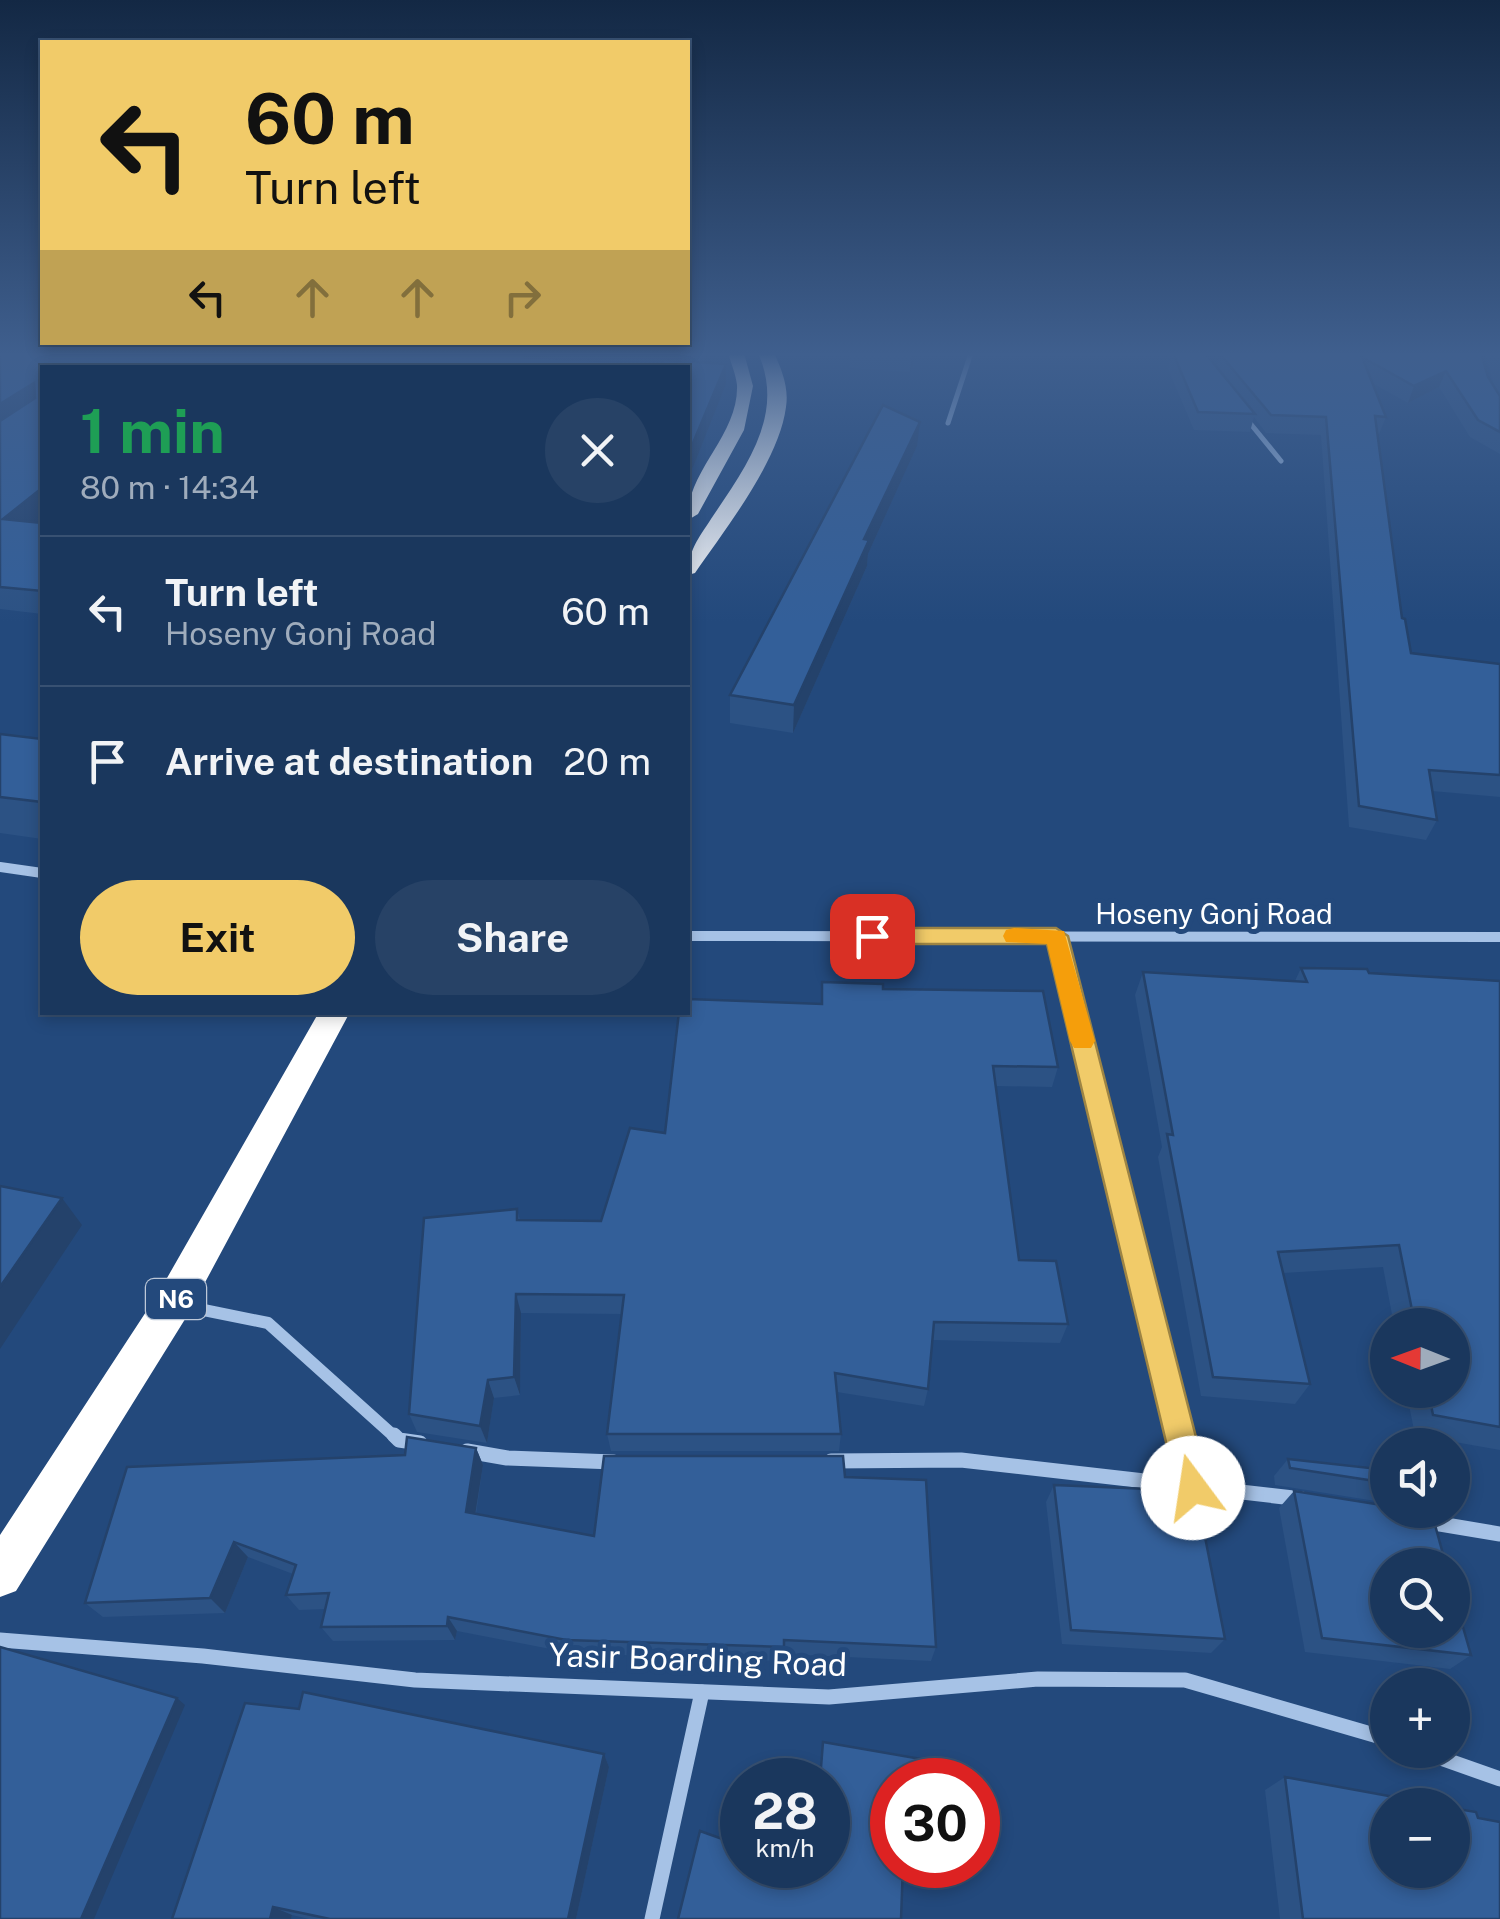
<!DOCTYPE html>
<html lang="en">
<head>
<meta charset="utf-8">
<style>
	:root { --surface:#1a375d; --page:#274266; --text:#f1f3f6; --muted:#9facbc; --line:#385172; --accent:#f1cb69 }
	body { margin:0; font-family:"Public Sans",sans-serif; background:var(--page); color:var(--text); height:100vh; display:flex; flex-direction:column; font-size:38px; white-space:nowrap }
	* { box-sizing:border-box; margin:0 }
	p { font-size:32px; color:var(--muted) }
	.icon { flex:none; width:55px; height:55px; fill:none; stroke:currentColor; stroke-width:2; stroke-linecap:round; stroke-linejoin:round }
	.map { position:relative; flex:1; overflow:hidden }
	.drawer { position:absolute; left:40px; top:365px; width:650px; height:650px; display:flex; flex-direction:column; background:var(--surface); border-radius:0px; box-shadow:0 5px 15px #0003,0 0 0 2px var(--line) }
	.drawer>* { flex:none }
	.hud { position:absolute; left:40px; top:40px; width:650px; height:305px; border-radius:0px; box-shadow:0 5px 15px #0003,0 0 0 2px var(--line); background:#f1cb69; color:#111; overflow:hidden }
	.needle { width:65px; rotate:271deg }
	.tools { position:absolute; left:1370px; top:1308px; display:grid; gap:20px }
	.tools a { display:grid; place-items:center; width:100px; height:100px; border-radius:50%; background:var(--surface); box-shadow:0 5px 15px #0003,0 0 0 2px var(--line); font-size:50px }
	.speed { position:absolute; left:720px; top:1758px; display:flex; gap:20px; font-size:50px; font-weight:700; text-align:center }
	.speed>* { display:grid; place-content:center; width:130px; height:130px; border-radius:50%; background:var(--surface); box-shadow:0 5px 15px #0003,0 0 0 2px var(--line); line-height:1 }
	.speed small { font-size:25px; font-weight:400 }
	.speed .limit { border:15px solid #d22; background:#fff; color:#111 }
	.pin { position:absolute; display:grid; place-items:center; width:85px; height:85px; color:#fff; margin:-42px; border-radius:20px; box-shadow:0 5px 15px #0006 }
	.me { position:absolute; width:110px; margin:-55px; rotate:346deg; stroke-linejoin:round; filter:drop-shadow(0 0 8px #0008) }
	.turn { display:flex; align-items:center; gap:35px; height:210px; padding:0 40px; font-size:45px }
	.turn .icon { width:130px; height:130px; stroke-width:2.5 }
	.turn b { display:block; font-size:70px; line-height:85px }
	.lanes { display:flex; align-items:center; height:95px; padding:0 40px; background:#0003; justify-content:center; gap:50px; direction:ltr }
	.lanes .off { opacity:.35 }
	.round { display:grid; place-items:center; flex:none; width:105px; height:105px; border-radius:52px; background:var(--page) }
	.head { display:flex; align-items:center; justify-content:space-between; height:170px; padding:0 40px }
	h1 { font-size:60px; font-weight:700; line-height:75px; color:#1e9e55 }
	.button { display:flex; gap:20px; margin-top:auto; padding:20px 40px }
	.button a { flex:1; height:115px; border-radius:60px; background:var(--accent); color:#111; font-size:40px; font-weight:700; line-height:115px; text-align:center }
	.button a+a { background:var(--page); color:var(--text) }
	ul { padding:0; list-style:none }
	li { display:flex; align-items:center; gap:30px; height:150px; padding:0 40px; border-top:2px solid var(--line) }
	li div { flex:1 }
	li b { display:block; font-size:38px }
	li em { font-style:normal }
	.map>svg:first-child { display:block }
</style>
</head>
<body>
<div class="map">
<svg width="1500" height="1919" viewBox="0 0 1500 1919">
	<rect width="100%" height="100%" fill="#23497c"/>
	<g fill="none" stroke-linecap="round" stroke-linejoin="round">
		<g stroke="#a6c2e6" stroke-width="5">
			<polyline points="1245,417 1281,461"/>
			<polyline points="948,423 971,353"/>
		</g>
		<g stroke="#a6c2e6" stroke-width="10">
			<polyline points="0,867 42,873"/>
			<polyline points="688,936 1500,937"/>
			<polyline points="1056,936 1087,1060"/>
		</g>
		<g stroke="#a6c2e6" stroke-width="12">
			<polyline points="1086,1058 1181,1438"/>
			<polyline points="179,1305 268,1323 396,1438"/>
		</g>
		<g stroke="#a6c2e6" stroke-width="15">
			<polyline points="394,1435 399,1440 420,1443"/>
			<polyline points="1180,1435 1193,1488"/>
			<polyline points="467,1451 507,1458 614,1462"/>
			<polyline points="831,1461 961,1460 1302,1499"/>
			<polyline points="1422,1521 1500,1534"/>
			<polyline points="0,1640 203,1656 415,1680 829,1697 1038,1679 1185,1680 1388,1739"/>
			<polyline points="1418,1750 1500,1779"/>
			<polyline points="652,1919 702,1692"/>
		</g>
		<g fill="#fff" fill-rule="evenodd">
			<path d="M728 353H744L753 386 744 430 698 514 688 520C685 472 739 436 737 385 736 375 731 363 728 353Z"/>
			<path d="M758 353H774C782 370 789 388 786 407 779 461 726 528 695 573L688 575C688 551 698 539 711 519 745 468 786 415 758 353Z"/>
			<polygon points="319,1012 350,1012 187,1316 16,1591 0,1597 0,1535 159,1292"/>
		</g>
	</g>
	<g fill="#2c5284">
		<polygon points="0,353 546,353 542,358 662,364 726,364 726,384 694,465 688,478 688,368 42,368 38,523 42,523 42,614 0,609"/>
		<polygon points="850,353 917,353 910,372 850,368"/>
		<polygon points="1171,353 1216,367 1220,354 1481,353 1488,377 1494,386 1485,353 1500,353 1500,454 1470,437 1439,387 1408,403 1372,383 1386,417 1379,434 1377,434 1402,618 1411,653 1500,664 1500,797 1432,791 1437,820 1426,840 1349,827 1321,435 1266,433 1254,417 1250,432 1194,430 1168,369"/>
		<polygon points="917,446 868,554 867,566 793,733 730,723 730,695"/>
		<polygon points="0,734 42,739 42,839 0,833"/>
		<polygon points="1301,968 1500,981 1500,1450 1415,1435 1406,1390 1452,1390 1452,1325 1394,1325 1383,1267 1283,1273 1310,1384 1295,1404 1201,1396 1158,1157 1162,1147 1135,995 1143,972 1295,981"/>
		<polygon points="822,982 883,989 1058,1067 1052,1087 996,1086 1019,1260 1068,1324 1060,1343 932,1340 928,1389 924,1406 837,1392 841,1434 839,1451 611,1451 607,1434 622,1314 521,1313 520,1395 494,1398 487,1443 417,1432 409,1414 517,1209 520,1220 601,1221 665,1133 821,1004"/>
		<polygon points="476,1448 483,1465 476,1514 594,1536 845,1477 936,1647 931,1661 783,1654 783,1661 571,1653 457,1631 455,1640 333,1641 321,1627 325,1609 299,1610 286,1595 293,1574 248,1557 225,1613 103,1617 85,1603 405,1455"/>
		<polygon points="1288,1459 1388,1470 1388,1503 1275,1485 1274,1476"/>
		<polygon points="1054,1485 1225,1639 1211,1653 1062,1644 1046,1502"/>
		<polygon points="1294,1491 1471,1655 1450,1669 1305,1652 1279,1508"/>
		<polygon points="823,1742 892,1865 966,1865 966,1875 959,1884 903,1873 811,1870 811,1865 828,1865 828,1780 818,1780"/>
		<polygon points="604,1754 609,1767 576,1919 309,1919 292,1915 291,1919 172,1919"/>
		<polygon points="1285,1777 1478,1818 1500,1919 1280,1919 1265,1790"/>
	</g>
	<g fill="#24426b">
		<polygon points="527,353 546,353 534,368 524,357"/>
		<polygon points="912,353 917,353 910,372 912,355"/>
		<polygon points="726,364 726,384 694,465 688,478 688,454"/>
		<polygon points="1446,371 1439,387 1408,403 1414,386"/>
		<polygon points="34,383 42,404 0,432 0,404"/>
		<polygon points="920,422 917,446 868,554 867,566 793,733 794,705 864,539"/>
		<polygon points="42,488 42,519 13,542 3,519"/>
		<polygon points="62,1198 82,1225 0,1349 0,1287"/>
		<polygon points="516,1294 521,1313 520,1395 514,1377"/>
		<polygon points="488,1380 494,1398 487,1443 480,1426"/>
		<polygon points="476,1448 483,1465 473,1528 466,1512"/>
		<polygon points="234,1542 248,1557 225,1613 210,1598"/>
		<polygon points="448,1617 457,1631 455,1640 447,1626"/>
		<polygon points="177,1698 185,1705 94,1919 81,1919"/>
		<polygon points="604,1754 609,1767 576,1919 568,1919"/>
		<polygon points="273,1907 292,1915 291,1919 270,1919"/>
	</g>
	<g fill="#335f99" stroke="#24426b" stroke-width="2.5">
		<polygon points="0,353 527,353 524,357 662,364 664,360 726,364 693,443 688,454 688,368 42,368 42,488 3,519 42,523 42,591 0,587 0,421 35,398 34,383 0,404"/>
		<polygon points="1173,353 1205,353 1255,414 1198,412"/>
		<polygon points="1262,353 1481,353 1488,377 1500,396 1500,432 1478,420 1446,371 1414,386 1362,357 1386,417 1375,416 1402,618 1405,619 1411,653 1500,664 1500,775 1429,770 1437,820 1359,806 1326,417 1271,415 1220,354 1263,355"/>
		<polygon points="883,405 920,422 864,539 869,540 794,705 730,695"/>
		<polygon points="0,734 42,739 42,802 0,797"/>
		<polygon points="1301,968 1367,969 1369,973 1500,981 1500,1427 1433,1415 1428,1390 1452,1390 1452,1325 1415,1325 1399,1245 1278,1252 1310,1384 1213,1377 1167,1134 1173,1135 1143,972 1307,982"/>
		<polygon points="822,982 883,984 883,989 1043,991 1058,1067 993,1066 1019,1260 1056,1261 1068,1324 934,1322 928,1389 835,1373 841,1434 607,1434 624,1295 516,1294 514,1377 488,1380 480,1426 409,1414 424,1218 517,1209 517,1220 601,1221 630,1128 665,1133 679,1012 688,1012 688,999 822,1004"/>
		<polygon points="0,1186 62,1198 0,1287"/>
		<polygon points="407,1437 476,1448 466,1512 594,1536 604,1456 843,1456 845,1477 926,1480 936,1647 784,1640 784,1647 566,1640 448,1617 447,1626 321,1627 329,1593 286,1595 296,1565 234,1542 210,1598 85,1603 127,1467 405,1455"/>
		<polygon points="1288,1459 1388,1470 1388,1483 1290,1468"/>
		<polygon points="1054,1485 1196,1491 1225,1639 1071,1630"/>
		<polygon points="1294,1491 1388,1506 1388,1510 1409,1510 1432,1514 1446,1565 1388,1565 1388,1630 1452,1630 1452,1589 1471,1655 1322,1638"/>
		<polygon points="0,1647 177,1698 81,1919 0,1919"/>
		<polygon points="303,1692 604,1754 568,1919 330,1919 273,1907 270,1919 172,1919 245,1703 299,1709"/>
		<polygon points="823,1742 967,1767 967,1780 892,1780 892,1865 903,1865 901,1919 678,1919 700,1831 742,1846 742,1865 796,1865 812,1871 812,1865 828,1865 828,1780 820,1780"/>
		<polygon points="1285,1777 1438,1805 1388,1805 1388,1870 1452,1870 1452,1808 1476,1812 1478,1818 1500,1822 1500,1919 1303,1919"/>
		<polygon points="910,1865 966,1865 966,1875"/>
	</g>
	<linearGradient id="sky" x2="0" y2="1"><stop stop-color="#132844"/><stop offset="0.57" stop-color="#3f5f8e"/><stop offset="1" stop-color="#3f5f8e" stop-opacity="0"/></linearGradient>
	<rect width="1500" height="622" fill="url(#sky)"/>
	<polygon fill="#f1cb69" stroke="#9d8444" stroke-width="2.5" points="872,928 1056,928 1068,936 1209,1488 1205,1500 1193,1504 1182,1500 1177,1488 1047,944 872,944 861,936"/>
	<polygon fill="#f59e0b" points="1014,928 1064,931 1095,1041 1091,1048 1074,1048 1070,1041 1047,944 1006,942 1003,936 1006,930"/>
	<g text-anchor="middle" stroke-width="10" stroke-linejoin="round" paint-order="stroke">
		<rect fill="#23497c" stroke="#bdc8d8" stroke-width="2.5" x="146" y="1279" width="60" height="40" rx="8"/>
		<g font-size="25" font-weight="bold" fill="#fff">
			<text x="176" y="1308">N6</text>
		</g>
		<g font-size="28" fill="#fff" stroke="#23497c">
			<text x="1214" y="924">Hoseny Gonj Road</text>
		</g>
		<g font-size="32" fill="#fff" stroke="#23497c">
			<text transform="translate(698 1660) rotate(2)" y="11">Yasir Boarding Road</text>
		</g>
	</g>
</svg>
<div class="tools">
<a><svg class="needle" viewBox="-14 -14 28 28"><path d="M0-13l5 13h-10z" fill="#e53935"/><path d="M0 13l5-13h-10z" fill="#9facbc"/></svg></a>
<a><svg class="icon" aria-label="sound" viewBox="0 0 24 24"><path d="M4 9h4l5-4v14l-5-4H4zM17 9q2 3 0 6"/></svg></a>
<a><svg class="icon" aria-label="search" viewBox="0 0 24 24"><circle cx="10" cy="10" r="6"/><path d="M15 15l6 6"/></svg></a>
<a>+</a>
<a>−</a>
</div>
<div class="speed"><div>28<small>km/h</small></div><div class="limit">30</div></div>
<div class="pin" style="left:872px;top:936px;background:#d93025"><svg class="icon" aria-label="arrive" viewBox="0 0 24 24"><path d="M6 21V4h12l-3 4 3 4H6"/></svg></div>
<svg class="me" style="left:1193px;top:1488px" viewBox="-20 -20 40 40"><circle r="19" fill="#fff"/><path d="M0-13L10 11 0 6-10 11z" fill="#f1cb69"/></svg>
<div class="hud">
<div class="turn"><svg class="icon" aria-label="left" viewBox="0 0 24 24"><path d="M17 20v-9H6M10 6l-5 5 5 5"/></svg><div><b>60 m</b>Turn left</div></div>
<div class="lanes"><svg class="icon" aria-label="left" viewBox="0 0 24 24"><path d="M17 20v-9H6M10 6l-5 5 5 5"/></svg><svg class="icon off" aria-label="ahead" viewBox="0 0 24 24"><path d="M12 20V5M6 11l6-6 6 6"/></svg><svg class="icon off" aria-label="ahead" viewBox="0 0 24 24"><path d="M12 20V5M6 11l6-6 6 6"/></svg><svg class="icon off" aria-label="right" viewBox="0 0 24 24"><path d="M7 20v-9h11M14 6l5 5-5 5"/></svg></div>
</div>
<section class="drawer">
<div class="head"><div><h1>1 min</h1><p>80 m · 14:34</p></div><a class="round"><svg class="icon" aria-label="close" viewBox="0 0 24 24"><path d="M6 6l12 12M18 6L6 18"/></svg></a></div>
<ul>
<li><svg class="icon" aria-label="left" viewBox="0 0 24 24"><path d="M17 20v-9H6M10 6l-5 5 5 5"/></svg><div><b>Turn left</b><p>Hoseny Gonj Road</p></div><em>60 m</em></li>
<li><svg class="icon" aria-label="arrive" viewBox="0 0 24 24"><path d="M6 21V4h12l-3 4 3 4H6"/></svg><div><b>Arrive at destination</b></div><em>20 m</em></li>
</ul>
<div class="button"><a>Exit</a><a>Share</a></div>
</section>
</div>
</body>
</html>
